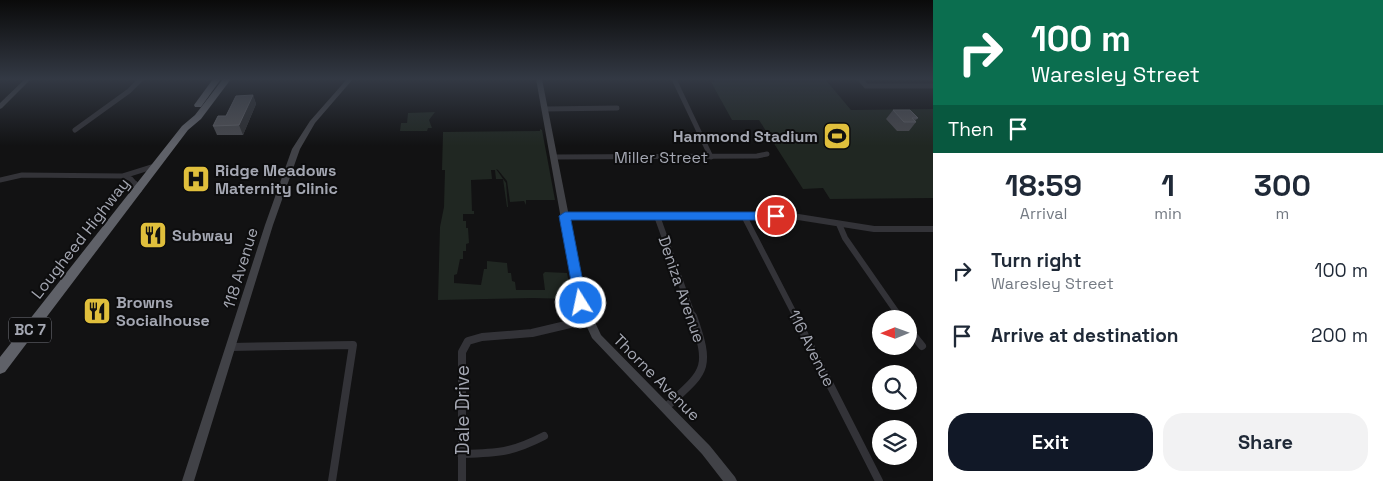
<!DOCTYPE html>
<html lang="en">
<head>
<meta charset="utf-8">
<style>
	:root { --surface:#fff; --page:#f2f2f3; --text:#1f2937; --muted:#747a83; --accent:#111827 }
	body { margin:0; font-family:"Space Grotesk",sans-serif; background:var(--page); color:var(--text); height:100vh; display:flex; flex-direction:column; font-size:19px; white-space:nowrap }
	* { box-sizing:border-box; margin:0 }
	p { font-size:16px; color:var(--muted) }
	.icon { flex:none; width:28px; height:28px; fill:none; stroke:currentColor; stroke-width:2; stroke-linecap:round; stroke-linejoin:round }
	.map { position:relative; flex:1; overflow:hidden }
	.panel { display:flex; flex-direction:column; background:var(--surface); width:450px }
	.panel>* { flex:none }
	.guide { background:#0b6e4f; color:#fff; overflow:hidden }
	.needle { width:32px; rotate:269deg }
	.tools { position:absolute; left:872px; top:310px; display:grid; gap:10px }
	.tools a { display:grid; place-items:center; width:45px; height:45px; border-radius:50%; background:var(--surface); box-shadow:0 2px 12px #0003; font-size:25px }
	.pin { position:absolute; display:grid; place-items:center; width:42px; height:42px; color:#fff; margin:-21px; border:2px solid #fff; border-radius:50%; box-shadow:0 1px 5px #0007 }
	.me { position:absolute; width:55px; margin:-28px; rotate:350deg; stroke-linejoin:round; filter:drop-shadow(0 0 4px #0008) }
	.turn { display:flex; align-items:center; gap:18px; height:105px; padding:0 15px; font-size:22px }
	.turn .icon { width:65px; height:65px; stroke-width:2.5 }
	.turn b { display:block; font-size:35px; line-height:42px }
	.then { display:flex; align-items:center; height:48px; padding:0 15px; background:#0003; gap:10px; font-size:19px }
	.eta { display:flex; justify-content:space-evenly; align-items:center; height:85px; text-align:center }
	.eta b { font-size:30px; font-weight:700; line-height:35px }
	.cta { display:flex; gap:10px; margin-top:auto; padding:10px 15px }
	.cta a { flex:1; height:58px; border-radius:20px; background:var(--accent); color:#fff; font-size:20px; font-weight:700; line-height:58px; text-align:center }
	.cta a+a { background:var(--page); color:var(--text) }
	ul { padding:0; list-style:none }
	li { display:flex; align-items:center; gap:15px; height:65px; padding:0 15px }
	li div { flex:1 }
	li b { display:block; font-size:19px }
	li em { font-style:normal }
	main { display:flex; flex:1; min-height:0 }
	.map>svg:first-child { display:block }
</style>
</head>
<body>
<main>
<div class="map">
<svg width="933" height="481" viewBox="0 0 933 481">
	<rect width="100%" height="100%" fill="#121213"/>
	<g fill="#202722">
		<polygon points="714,79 825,79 851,110 933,109 933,198 830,199 823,188 803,189 759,120 732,120 711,82 715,82"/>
		<polygon points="435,112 429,120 432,128 428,128 427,131 400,131 401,123 407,123 408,113"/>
		<polygon points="540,129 542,130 555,200 526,200 526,205 524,201 510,202 507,181 498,170 496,169 506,183 508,207 507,207 503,179 496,179 495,170 491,170 492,179 471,180 472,211 474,211 474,214 463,214 463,221 466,221 466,228 468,228 469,243 466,244 466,251 463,251 463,259 460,259 457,274 454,275 454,283 481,285 484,269 487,269 487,261 507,263 508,273 511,273 512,281 515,282 516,290 545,290 543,274 545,272 567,273 572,299 533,298 438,300 440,227 444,207 445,170 442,170 443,132 540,131"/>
	</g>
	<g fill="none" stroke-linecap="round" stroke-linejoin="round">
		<g stroke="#333338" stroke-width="5">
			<polyline points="674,79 711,157"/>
			<polyline points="860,79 866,86 933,86"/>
			<polyline points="545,109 617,108"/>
			<polyline points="75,130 129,91 141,79"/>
			<polyline points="554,157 757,156 767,154"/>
			<polyline points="124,176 131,179 136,185"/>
			<polyline points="0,180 22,175 123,176 155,166"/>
		</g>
		<g stroke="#333338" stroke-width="6">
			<polyline points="135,184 139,190"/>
			<polyline points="565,216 792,216 874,229 933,229"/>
			<polyline points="657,216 693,317"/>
			<polyline points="744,216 796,317"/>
			<polyline points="839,224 845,238 900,317"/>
		</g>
		<g stroke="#333338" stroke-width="8">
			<polyline points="795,316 879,481"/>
			<polyline points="899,316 901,319"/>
			<polyline points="909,330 922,346"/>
			<polyline points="231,347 353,345 332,481"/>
			<path d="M665 408C705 371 712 371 693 316"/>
			<path d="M461 454C497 453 511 453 544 436"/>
			<polyline points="462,481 462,352 468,341 482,337 532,333 587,320"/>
		</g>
		<g fill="#414247" fill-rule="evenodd">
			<polygon points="25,79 31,79 2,108 0,109 0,103"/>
			<polygon points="347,79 353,79 315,123 300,149 273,225 194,481 182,481 265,225 292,149 310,121"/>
			<polygon points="536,79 542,79 586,303 601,335 710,446 735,477 737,481 723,481 702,454 592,338 576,303"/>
		</g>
		<g fill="#5f6168" fill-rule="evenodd">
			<polygon points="213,79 221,79 201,107 195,107 194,105"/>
			<polygon points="223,79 231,79 201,119 188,130 5,372 0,374 0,357 182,126 195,115"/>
		</g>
	</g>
	<g fill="#48494e">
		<polygon points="253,95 256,104 243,135 217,135 213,126"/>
		<polygon points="893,110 918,118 915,121 916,122 909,131 897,131 886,119"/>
	</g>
	<polygon fill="#2e2f32" points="253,95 256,104 243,135 239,125"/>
	<g fill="#525358" stroke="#5f6066">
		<polygon points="253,95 239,125 213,126 218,116 226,116 236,96"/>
		<polygon points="893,110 910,110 918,118 912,118 916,122 904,122"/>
	</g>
	<linearGradient id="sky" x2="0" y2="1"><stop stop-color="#0a0a0a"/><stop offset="0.54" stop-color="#333944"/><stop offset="1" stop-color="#333944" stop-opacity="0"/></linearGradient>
	<rect width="933" height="146" fill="url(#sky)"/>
	<polygon fill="#1a73e8" stroke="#114b97" points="565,212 776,212 782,216 776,220 571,220 587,303 585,307 581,308 576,307 575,303 559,216"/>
	<defs>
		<g id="stadium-square" transform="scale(1.4375)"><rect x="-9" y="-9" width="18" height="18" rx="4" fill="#e0bf3c" stroke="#0d0d0e"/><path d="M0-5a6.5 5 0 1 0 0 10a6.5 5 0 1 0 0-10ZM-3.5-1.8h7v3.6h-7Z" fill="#111"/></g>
		<g id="hospital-square" transform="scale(1.4375)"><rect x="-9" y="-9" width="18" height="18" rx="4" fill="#e0bf3c" stroke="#0d0d0e"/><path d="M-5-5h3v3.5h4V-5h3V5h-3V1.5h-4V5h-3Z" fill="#111"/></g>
		<g id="restaurant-square" transform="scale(1.4375)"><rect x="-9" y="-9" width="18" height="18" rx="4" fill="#e0bf3c" stroke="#0d0d0e"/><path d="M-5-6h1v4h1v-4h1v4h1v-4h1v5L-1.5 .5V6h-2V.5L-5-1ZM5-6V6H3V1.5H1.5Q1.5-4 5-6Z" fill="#111"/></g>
	</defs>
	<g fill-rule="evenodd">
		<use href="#stadium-square" x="837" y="136"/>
		<use href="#hospital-square" x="196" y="179"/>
		<use href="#restaurant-square" x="153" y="235"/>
		<use href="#restaurant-square" x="97" y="311"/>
	</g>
	<g text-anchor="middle" stroke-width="4" stroke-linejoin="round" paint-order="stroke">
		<rect fill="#0d0d0e" stroke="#777981" stroke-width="1" x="9" y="317.5" width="42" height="25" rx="4"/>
		<g font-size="15" font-weight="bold" fill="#a4a7b2">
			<text x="30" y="335">BC 7</text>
		</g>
		<g font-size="16" font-weight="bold" fill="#a4a7b2" stroke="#0d0d0e" text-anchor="start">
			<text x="818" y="142" text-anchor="end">Hammond Stadium</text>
			<text x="215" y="176">Ridge Meadows<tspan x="215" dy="18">Maternity Clinic</tspan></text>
			<text x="172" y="241">Subway</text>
			<text x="116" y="308">Browns<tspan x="116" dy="18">Socialhouse</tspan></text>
		</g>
		<g font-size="16" fill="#a4a7b2" stroke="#0d0d0e">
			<text x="661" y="163">Miller Street</text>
			<text transform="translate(80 238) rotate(-52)" y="6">Lougheed Highway</text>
			<text transform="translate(240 268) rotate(-73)" y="6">118 Avenue</text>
			<text transform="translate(682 289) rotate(71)" y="6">Deniza Avenue</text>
			<text transform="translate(812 348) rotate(63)" y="6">116 Avenue</text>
			<text transform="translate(657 377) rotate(45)" y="6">Thorne Avenue</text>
		</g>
		<g font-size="19" fill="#a4a7b2" stroke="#0d0d0e">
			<text transform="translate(462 410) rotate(-90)" y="7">Dale Drive</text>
		</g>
	</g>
</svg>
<div class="tools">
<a><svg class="needle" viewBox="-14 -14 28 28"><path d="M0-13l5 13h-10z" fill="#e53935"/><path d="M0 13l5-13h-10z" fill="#747a83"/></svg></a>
<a><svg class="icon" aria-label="search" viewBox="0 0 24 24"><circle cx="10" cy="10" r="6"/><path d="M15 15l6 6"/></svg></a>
<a><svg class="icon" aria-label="layers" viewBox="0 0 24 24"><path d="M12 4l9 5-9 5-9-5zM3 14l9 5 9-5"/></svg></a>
</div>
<div class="pin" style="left:776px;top:216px;background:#d93025"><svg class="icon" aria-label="arrive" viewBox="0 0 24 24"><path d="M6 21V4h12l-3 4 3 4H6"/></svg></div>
<svg class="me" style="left:581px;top:303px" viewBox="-20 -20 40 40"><circle r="17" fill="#1a73e8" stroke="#fff" stroke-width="3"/><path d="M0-11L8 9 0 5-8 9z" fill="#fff"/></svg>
</div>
<section class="panel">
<div class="guide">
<div class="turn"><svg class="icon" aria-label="right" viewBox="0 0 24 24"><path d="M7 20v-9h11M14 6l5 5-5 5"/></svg><div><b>100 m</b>Waresley Street</div></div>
<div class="then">Then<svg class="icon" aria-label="arrive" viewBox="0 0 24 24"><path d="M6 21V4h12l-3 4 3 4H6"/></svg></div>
</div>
<div class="eta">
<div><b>18:59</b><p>Arrival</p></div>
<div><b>1</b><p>min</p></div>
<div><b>300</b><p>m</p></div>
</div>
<ul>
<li><svg class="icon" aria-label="right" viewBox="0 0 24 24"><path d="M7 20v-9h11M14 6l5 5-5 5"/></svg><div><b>Turn right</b><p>Waresley Street</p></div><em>100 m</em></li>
<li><svg class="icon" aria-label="arrive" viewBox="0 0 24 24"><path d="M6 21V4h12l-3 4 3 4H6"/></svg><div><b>Arrive at destination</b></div><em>200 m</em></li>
</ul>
<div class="cta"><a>Exit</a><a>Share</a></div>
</section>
</main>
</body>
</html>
